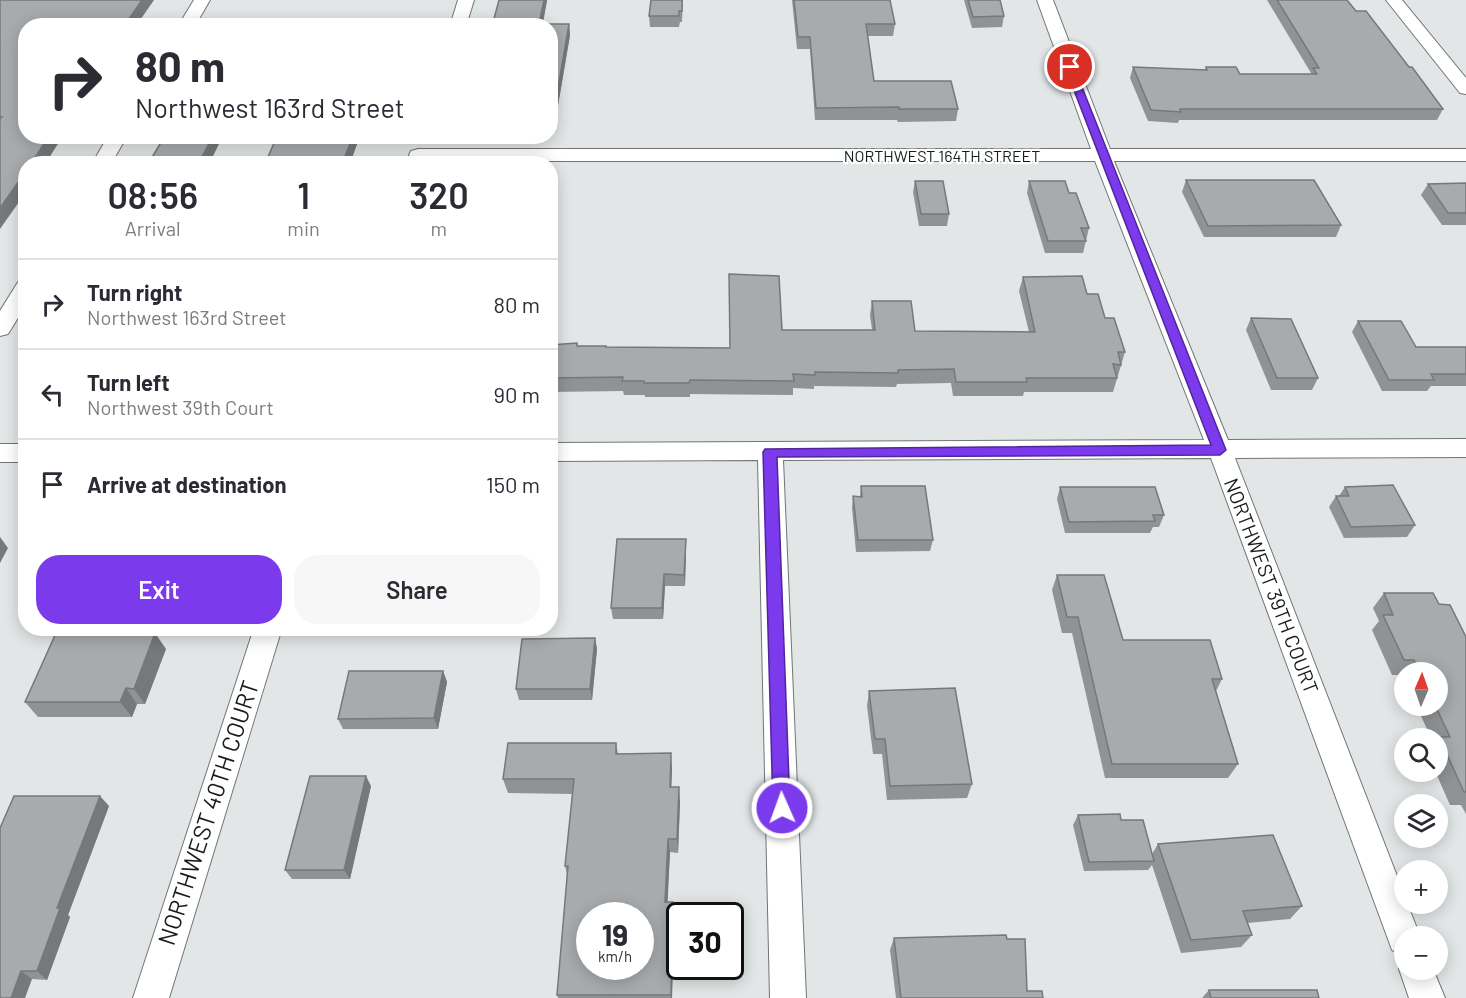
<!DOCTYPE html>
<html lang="en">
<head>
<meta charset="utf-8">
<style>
	:root { --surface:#fff; --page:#f7f7f7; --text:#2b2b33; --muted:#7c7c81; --line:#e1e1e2; --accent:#7c3aed }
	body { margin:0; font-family:Barlow,sans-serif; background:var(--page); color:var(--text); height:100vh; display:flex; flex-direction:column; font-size:22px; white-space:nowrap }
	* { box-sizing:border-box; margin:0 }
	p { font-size:20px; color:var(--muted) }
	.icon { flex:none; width:33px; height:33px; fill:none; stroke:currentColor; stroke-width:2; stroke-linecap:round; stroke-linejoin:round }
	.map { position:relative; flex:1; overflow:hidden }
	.details { position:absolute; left:18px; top:156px; width:540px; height:480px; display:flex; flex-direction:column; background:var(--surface); border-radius:24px; box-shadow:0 3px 15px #0003 }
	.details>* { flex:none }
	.banner { position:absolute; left:18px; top:18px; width:540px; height:126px; border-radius:24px; box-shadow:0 3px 15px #0003; background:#fff; color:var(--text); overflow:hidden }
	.needle { width:39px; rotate:2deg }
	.tools { position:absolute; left:1394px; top:662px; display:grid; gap:12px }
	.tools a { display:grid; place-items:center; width:54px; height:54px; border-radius:50%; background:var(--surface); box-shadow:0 3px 15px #0003; font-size:30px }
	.speed { position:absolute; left:576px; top:902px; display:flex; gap:12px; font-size:30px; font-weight:700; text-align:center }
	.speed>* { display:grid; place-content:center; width:78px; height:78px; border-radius:50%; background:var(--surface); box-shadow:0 3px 15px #0003; line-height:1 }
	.speed small { font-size:15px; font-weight:400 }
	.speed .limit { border:3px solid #111; border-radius:9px; background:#fff; color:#111 }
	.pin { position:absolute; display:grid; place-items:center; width:51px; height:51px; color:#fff; margin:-26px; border:3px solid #fff; border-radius:50%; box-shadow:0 2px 6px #0007 }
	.me { position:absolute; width:66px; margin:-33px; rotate:358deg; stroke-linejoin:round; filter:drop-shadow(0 0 4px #0008) }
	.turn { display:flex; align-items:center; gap:21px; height:126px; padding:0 18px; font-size:27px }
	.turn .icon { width:78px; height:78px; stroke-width:2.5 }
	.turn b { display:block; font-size:42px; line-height:51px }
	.eta { display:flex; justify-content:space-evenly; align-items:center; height:102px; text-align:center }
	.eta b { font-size:36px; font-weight:600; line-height:42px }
	.primary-button { display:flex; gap:12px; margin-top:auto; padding:12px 18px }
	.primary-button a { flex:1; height:69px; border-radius:24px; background:var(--accent); color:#fff; font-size:24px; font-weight:600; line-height:69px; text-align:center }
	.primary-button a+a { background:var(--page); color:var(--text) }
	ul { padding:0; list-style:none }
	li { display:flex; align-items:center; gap:18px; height:90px; padding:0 18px; border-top:2px solid var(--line) }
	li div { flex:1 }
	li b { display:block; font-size:22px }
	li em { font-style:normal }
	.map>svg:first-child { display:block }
</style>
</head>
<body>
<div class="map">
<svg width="1466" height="998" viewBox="0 0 1466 998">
	<rect width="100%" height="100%" fill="#e2e6e7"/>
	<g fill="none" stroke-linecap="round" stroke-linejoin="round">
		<g stroke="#727576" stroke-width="2">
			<g id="minor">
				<polygon points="194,0 210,0 195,26 178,26"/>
				<polygon points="458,0 474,0 466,26 450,26"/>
				<polygon points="1037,0 1053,0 1110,149 1466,149 1466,161 1114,161 1228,440 1466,439 1466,457 1235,458 1404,894 1404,903 1407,903 1420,936 1404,936 1404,955 1392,950 1211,458 783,460 806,998 770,998 758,460 550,461 550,443 1204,440 1095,161 418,161 411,159 409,155 411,151 418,149 1091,149"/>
				<polygon points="1386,0 1402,0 1466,78 1466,94 1460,93"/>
				<polygon points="108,136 127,136 111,164 92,164"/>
				<polygon points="26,280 26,305 8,334 0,336 0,311 18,282"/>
				<rect x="0" y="444" width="26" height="18"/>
				<polygon points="254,628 282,628 169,998 133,998"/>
				<polygon points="1404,957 1404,969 1433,969 1445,998 1409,998 1399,969"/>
			</g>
		</g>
		<use href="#minor" fill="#fff" fill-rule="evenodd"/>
	</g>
	<g fill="#909395">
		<polygon points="499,0 547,0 543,24 569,24 570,35 556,117 550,117 550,26 492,26"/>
		<polygon points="651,0 683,0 682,22 680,22 679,27 650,27 649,16"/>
		<polygon points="792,0 890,0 895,24 893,36 868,36 874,81 958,109 956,121 898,122 897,120 815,120 810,49 797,49"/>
		<polygon points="964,0 1000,0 1004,16 1002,27 972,28"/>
		<polygon points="1267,0 1347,0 1356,11 1409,67 1443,109 1437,120 1179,120 1178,123 1148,121 1130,78 1133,67 1205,70 1206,67 1240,74 1311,74 1311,73"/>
		<polygon points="1186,180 1341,225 1336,237 1204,237 1182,192"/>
		<polygon points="915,181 949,214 947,226 919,226 913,192"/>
		<polygon points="1029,181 1069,193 1089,228 1083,253 1045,253 1027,193"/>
		<polygon points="1466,183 1466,225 1442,225 1421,195 1428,184"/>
		<polygon points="1023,277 1087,294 1105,318 1125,352 1113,392 1024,392 1023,396 953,396 951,383 897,384 896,387 814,386 814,389 793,388 793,395 690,394 690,397 645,397 645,395 624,395 623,391 550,392 550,345 577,343 578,346 606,347 730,348 782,330 872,330 870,315 872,301 915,331 1029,332 1019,291"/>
		<polygon points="1251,318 1318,378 1312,390 1271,390 1246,330"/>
		<polygon points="1358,321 1416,347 1466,347 1466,386 1431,386 1427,391 1382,391 1352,332"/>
		<polygon points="861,486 933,540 930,551 856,552 852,508 853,496 860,496"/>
		<polygon points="1060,487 1164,515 1159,527 1153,527 1150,533 1065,533 1057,499"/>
		<polygon points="1345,487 1415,525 1407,537 1344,538 1329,507 1336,496 1339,496"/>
		<polygon points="686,550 685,586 665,586 663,619 613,619 611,608"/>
		<polygon points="1057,575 1123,640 1222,679 1216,691 1238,764 1228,778 1105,778 1072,633 1062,633 1052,590"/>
		<polygon points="1384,593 1439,604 1466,637 1466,814 1461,805 1450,805 1435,771 1437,771 1437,738 1431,738 1416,705 1437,705 1437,672 1404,672 1404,679 1402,675 1392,675 1372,630 1379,621 1373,608"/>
		<polygon points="595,638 597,649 592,700 519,700 516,689"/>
		<polygon points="166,649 145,704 137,704 132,717 38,717 25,702"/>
		<polygon points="443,671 447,682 438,729 343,729 338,719"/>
		<polygon points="869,691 972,784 967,798 887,800 882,754 873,754 867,706"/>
		<polygon points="616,743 618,754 672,768 671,787 680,802 678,853 670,852 667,902 673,902 674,915 672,998 558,998 557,995 567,874 565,866 573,794 508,793 503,779"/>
		<polygon points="371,786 350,879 292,879 285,870"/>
		<polygon points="109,806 68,915 70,917 47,980 32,979 0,998"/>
		<polygon points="1078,815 1121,820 1152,854 1158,844 1302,906 1290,919 1247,923 1252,935 1241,947 1181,953 1152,865 1148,870 1084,871 1073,825"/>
		<polygon points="894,938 1007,939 1027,991 1043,998 896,998 890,950"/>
		<polygon points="1209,990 1319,998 1202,998"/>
	</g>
	<g fill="#767879">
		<polygon points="142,0 154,0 136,26 124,26"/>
		<polygon points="544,0 547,0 547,1 542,26 539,24"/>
		<polygon points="569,24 570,35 556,117 555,106"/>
		<polygon points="49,136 63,136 45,164 31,164"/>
		<polygon points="213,136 223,136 209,164 198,164"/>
		<polygon points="353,136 360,136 350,164 342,164"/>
		<polygon points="26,171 26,192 0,229 0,208"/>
		<polygon points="0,537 8,548 0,563"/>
		<polygon points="686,539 686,550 685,586 684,575"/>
		<polygon points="664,574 665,586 663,619 662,608"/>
		<polygon points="155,633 166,649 145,704 134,689"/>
		<polygon points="595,638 597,649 592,700 590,689"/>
		<polygon points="443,671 447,682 438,729 434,718"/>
		<polygon points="126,688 137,704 132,717 120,702"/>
		<polygon points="671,753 672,768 671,802 670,787"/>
		<polygon points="366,776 371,786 350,879 344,870"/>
		<polygon points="679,787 680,802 678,853 677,839"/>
		<polygon points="100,796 109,806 68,915 70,917 47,980 37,971 57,908"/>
		<polygon points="668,839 670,852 667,915 665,902"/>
		<polygon points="673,902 674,915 672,998 671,998"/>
		<polygon points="21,971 32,979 25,998 11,998"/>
	</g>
	<g fill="#a8abad" stroke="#767879" stroke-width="1.5" fill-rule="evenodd">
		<polygon points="0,0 142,0 124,26 26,26 26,136 49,136 31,164 26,164 26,171 0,208 0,119 2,117 0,117"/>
		<polygon points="499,0 544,0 539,24 569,24 555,106 550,106 550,26 492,26"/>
		<polygon points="651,0 682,0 682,11 679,11 679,16 649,16"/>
		<polygon points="794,0 890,0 895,24 866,24 874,81 951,81 958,109 899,109 899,107 816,108 810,37 798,37"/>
		<polygon points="968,0 1000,0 1004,16 973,17"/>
		<polygon points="1277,0 1347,0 1356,11 1366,11 1409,67 1412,67 1443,109 1180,109 1181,112 1151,110 1133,67 1207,70 1206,67 1236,67 1240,74 1317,74 1313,68 1319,68"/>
		<polygon points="159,136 213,136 198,164 148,164 163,139 158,139"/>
		<polygon points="277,136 353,136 342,164 265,164"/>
		<polygon points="1186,180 1314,180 1341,225 1208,226"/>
		<polygon points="915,181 943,181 949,214 921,214"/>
		<polygon points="1029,181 1065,181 1069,193 1076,193 1089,228 1081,228 1086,241 1048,241"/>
		<polygon points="1466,183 1466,213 1448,213 1428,184"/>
		<polygon points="729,274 779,276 782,330 875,330 872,301 911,301 915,331 1035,332 1023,277 1082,276 1087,294 1098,294 1105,318 1114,318 1125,352 1118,352 1121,365 1113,364 1117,378 1026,378 1027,382 956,382 954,369 898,370 898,373 815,372 815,375 793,374 794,381 690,380 689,383 644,383 644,381 622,381 623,377 550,378 550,345 577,343 577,346 606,346 606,347 730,348"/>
		<polygon points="1251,318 1291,319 1318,378 1277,378"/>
		<polygon points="1358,321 1401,321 1416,347 1466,347 1466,374 1431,374 1434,380 1389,380"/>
		<polygon points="1393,485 1415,525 1351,527 1336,496 1349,496 1345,487"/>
		<polygon points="861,486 925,486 933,540 858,540 853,496 862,497"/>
		<polygon points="1060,487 1155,487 1164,515 1153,515 1155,521 1069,522"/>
		<polygon points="617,539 686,539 684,575 664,574 662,608 611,608"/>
		<polygon points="1057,575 1104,575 1123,640 1210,640 1222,679 1212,679 1238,764 1112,764 1078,617 1067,617"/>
		<polygon points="1384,593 1433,593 1439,604 1450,605 1466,637 1466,792 1464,792 1439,737 1450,737 1435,705 1437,705 1437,672 1420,672 1414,660 1404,660 1383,615 1393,615"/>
		<polygon points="56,633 155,633 134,689 126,688 120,702 25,702"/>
		<polygon points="595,638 590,689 516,689 522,639"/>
		<polygon points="349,671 443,671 434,718 338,719"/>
		<polygon points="955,688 972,784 890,786 885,739 875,739 869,691"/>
		<path d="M508 743H616V754L671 753 670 787H679L677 839H668L665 902H673L671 995H557L568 866H565L574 779H503ZM590 915H640V966H590Z"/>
		<polygon points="310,776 366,776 344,870 285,870"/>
		<polygon points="14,796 100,796 57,908 60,908 37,971 21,971 11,998 0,998 0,828"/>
		<polygon points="1120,814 1121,820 1143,820 1154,861 1089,862 1078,815"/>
		<polygon points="1273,835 1302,906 1243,911 1252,935 1191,940 1158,844"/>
		<polygon points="1006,935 1007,939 1025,939 1027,991 1042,991 1043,998 901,998 894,938"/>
		<polygon points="1209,990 1317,990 1319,998 1211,998"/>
	</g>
	<polygon fill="#7c3aed" stroke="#51269a" stroke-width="1.5" points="1070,64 1074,67 1226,450 1220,455 777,457 790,808 788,814 782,816 776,814 773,808 763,452 765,449 1211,445 1065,67"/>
	<g text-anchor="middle" stroke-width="4.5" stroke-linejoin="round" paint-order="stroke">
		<g font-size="16" fill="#191b1b" stroke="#fff">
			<text x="942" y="162">NORTHWEST 164TH STREET</text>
		</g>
		<g font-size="20" fill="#191b1b" stroke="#fff">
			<text transform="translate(1271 586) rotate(69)" y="7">NORTHWEST 39TH COURT</text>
		</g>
		<g font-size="24" fill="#191b1b" stroke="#fff">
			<text transform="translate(209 813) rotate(-72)" y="8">NORTHWEST 40TH COURT</text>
		</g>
	</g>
</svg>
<div class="tools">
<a><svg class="needle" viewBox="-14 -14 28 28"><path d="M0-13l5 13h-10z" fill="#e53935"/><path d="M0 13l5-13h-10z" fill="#7c7c81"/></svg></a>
<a><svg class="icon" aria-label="search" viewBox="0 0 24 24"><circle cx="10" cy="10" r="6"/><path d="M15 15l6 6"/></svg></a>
<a><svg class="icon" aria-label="layers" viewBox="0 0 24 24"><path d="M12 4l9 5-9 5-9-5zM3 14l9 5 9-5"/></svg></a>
<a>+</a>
<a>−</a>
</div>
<div class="speed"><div>19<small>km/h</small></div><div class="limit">30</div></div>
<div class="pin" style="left:1070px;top:67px;background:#d93025"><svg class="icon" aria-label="arrive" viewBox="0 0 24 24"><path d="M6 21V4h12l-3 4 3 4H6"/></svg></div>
<svg class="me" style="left:782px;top:808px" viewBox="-20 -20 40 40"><circle r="17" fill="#7c3aed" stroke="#fff" stroke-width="3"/><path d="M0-11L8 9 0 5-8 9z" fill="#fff"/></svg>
<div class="banner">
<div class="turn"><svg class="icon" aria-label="right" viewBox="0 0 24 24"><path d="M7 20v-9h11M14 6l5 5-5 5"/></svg><div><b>80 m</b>Northwest 163rd Street</div></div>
</div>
<section class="details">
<div class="eta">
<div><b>08:56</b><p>Arrival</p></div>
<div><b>1</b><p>min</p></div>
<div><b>320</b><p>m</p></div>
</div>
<ul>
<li><svg class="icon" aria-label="right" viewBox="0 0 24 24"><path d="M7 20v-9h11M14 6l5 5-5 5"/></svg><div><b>Turn right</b><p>Northwest 163rd Street</p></div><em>80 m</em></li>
<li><svg class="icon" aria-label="left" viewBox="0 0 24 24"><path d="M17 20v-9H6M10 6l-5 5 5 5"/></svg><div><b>Turn left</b><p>Northwest 39th Court</p></div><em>90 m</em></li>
<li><svg class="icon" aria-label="arrive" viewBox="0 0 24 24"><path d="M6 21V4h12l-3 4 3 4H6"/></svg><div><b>Arrive at destination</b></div><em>150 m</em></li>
</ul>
<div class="primary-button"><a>Exit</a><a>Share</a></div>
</section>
</div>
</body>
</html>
